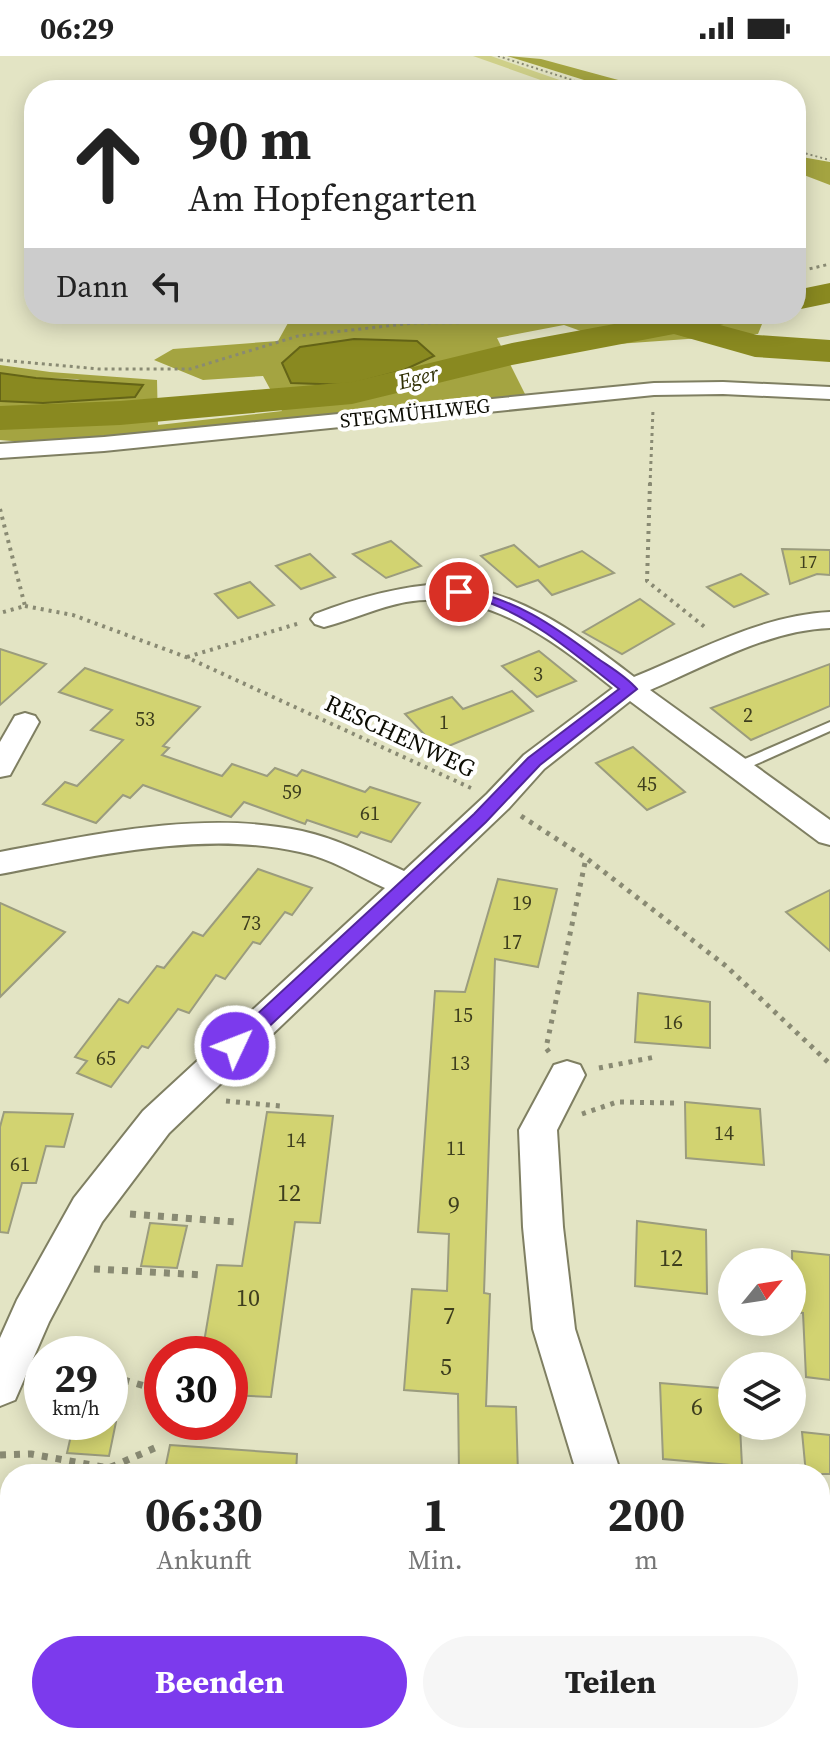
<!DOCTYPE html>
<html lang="de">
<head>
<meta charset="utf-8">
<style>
	:root { --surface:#fff; --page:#f6f6f6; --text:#222; --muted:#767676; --accent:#7c3aed }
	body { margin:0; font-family:"Source Serif 4",serif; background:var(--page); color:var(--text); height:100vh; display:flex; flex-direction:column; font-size:30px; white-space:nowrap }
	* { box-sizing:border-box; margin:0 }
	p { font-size:26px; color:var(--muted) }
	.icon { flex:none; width:44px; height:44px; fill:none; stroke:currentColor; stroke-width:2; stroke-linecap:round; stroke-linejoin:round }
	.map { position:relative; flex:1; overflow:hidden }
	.drawer { position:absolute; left:0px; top:1408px; width:830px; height:280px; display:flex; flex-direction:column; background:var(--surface); border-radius:32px 32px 0 0; box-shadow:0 4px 20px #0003 }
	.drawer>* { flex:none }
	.guide { position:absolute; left:24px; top:24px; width:782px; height:244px; border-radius:32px; box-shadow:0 4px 20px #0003; background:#fff; color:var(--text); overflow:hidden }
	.needle { width:52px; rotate:60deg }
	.controls { position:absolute; left:718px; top:1192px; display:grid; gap:16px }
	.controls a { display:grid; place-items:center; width:88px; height:88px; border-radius:50%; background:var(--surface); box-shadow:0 4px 20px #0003; font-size:40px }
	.speed { position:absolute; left:24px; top:1280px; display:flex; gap:16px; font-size:40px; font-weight:700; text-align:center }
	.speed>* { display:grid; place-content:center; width:104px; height:104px; border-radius:50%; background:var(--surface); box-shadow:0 4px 20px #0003; line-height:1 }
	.speed small { font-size:20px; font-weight:400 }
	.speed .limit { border:12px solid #d22; background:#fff; color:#111 }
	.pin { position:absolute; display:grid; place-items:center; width:68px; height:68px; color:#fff; margin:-34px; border:4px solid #fff; border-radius:50%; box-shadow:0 2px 8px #0007 }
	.me { position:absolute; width:88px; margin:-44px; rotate:47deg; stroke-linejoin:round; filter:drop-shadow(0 0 6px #0008) }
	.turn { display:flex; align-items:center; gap:28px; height:168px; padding:0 32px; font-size:36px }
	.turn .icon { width:104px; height:104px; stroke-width:2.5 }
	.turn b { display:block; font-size:56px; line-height:68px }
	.then { display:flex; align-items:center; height:76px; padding:0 32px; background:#0003; gap:16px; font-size:30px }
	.eta { display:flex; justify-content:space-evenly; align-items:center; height:136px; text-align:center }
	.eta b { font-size:48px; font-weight:700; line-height:56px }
	.button { display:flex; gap:16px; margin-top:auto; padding:16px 32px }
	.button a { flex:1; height:92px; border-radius:48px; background:var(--accent); color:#fff; font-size:32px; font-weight:700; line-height:92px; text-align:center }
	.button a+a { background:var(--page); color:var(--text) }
	.status { display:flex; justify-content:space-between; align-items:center; height:56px; padding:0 40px; background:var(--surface); direction:ltr }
	.status svg { height:22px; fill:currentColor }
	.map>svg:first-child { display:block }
</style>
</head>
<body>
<div class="status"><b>06:29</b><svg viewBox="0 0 49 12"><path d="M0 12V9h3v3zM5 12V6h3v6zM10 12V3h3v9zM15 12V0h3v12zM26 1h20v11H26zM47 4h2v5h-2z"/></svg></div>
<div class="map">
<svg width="830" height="1688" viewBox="0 0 830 1688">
	<rect width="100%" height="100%" fill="#e3e4c4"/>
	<polygon fill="#cfd089" points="473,0 491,0 588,34 569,34"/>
	<g fill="#a4a441">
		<polygon points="507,0 541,3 655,34 616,34"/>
		<polygon points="796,100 830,106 830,129 796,116"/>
		<polygon points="293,258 766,258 758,278 617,288 564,269 497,282 527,342 346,357 47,388 0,384 0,345 43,347 134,341 77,323 36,322 0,317 0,309 50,316 157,324 158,369 282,355 263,320 203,324 154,304 173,293 278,285"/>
	</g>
	<g fill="#898920" stroke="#646417" stroke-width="2">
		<polygon points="354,283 417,285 434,300 404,314 348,329 291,327 282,307 300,291"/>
		<polygon points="0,317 36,322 143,329 135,341 43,347 0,345"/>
	</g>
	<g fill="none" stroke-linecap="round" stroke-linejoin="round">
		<g fill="#898920" fill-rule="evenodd">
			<polygon points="830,227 830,247 796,254 796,234"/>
			<polygon points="668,258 741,258 736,265 720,269 757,279 830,284 830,306 755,301 674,278 512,309 352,348 120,369 0,374 0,350 120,345 352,326 512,287"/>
		</g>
	</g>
	<g fill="#d2d371" stroke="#9b9c7e" stroke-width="2">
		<polygon points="391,485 421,510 386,522 353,498"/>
		<polygon points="514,489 539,511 582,495 614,517 552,539 538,524 517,531 481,500"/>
		<polygon points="782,493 830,494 830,519 817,518 790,528"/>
		<polygon points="310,498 335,521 301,533 276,510"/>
		<polygon points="741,518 768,538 734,551 707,531"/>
		<polygon points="250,526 274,549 238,562 215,538"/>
		<polygon points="640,543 674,568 622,598 583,576"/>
		<polygon points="0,593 46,608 0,649"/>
		<polygon points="539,595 576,625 537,641 502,610"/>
		<polygon points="830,608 830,650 751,684 711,652"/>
		<polygon points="85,612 200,651 163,690 169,692 162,699 222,720 232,708 267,720 275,712 297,720 302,714 365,736 370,731 420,747 391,786 361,776 357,781 307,764 305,768 244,746 231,761 143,729 130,742 123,739 96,767 43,748 65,726 77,730 123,684 91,674 112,654 59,636"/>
		<polygon points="512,635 533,655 439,694 405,658 452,641 463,653"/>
		<polygon points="633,691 685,736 647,754 596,707"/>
		<polygon points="258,813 312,832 292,859 285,856 260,888 253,886 225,923 216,919 189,957 178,953 148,992 142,990 111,1031 77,1017 87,1005 75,1001 119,943 128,947 157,910 164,912 193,876 203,880"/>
		<polygon points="498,823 557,833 538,911 495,903 484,1237 490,1238 486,1350 516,1351 518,1418 459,1418 458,1338 404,1334 412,1233 447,1235 449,1178 418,1176 435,935 465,936"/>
		<polygon points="830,834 830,895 786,856"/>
		<polygon points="0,847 65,876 0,941"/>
		<polygon points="638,937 710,946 710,992 635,986"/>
		<polygon points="685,1046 760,1053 764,1109 686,1102"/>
		<polygon points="4,1056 73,1058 64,1091 46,1090 36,1127 22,1127 8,1177 0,1176 0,1071"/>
		<polygon points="267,1056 333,1060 320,1167 295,1166 271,1341 230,1339 230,1298 202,1298 217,1209 242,1210"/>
		<polygon points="637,1165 706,1174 707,1238 635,1230"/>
		<polygon points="150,1167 187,1170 177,1212 141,1210"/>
		<polygon points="792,1195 830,1199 830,1324 806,1321 803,1257 793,1256"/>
		<polygon points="660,1327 732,1333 732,1370 740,1370 742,1410 663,1403"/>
		<polygon points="74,1366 116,1366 109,1400 67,1397"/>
		<polygon points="802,1376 830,1379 830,1418 806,1418"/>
		<polygon points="170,1389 297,1398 296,1418 164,1418"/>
	</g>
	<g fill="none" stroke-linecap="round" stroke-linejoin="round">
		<g stroke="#7f7f62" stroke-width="4">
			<g id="service">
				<polygon points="830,666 830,675 741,715 731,715 729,712 731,709"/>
				<rect x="452" y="1678" width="26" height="10"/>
			</g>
		</g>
		<g stroke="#7f7f62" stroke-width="4">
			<g id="minor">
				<polygon points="723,326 830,331 830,343 723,338 654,339 104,395 0,402 0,388 104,381 654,327"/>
				<path d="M443 528C517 533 577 577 634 621 696 596 762 559 830 556V572C768 574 707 610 650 634L830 764V789L819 786 630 645 544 713 509 752 169 1077 102 1166 49 1266 15 1344 0 1350V1282L17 1244 74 1142 143 1055 385 832C358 820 330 802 300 796 203 774 96 800 0 818V796C97 778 203 754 302 775 338 783 371 800 404 815L487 738 524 699 613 632C553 584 487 532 406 546 378 551 352 564 324 571L315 568 311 563 315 558C357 542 399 530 443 528Z"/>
				<polygon points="25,657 35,660 39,666 10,719 0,721 0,686 15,660"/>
				<polygon points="567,1005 580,1009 585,1019 557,1074 563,1171 575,1273 621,1418 577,1418 533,1273 523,1171 519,1074 554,1009"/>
				<polygon points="656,1678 706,1678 708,1688 658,1688"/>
			</g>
		</g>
		<g stroke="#898a73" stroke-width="2" stroke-dasharray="2 3" stroke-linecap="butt">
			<polyline points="498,0 603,34"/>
			<polyline points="796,95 830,104"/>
		</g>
		<g stroke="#898a73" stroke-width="3" stroke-dasharray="3 4" stroke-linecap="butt">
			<polyline points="796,216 830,208"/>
			<polyline points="0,304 99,313 190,313 298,280 414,267 534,266 594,258"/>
			<polyline points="650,429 653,354"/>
		</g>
		<g stroke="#898a73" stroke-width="4" stroke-dasharray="3 5" stroke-linecap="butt">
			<polyline points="650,427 647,525 706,572"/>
			<polyline points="0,453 25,550 0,557"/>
			<polyline points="25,550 73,559 186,601 471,732"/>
			<polyline points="187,601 300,567"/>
		</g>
		<g stroke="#898a73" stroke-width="5" stroke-dasharray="4 6" stroke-linecap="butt">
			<polyline points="521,760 586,802 726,910 830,1008"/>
			<polyline points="549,996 546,992 586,802"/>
			<polyline points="599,1012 655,1001"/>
			<polyline points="226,1045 280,1050"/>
			<polyline points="582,1058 617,1046 675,1047"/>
		</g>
		<g stroke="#898a73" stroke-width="7" stroke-dasharray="6 8" stroke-linecap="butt">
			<polyline points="130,1158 236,1166"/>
			<polyline points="94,1213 204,1219"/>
			<polyline points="110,1320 162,1335"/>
			<polyline points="0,1399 31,1398 109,1412 157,1391"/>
			<polyline points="0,1642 10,1640"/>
			<polyline points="341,1678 351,1688"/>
		</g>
		<use href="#service" fill="#fff" fill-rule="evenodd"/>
		<use href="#minor" fill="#fff" fill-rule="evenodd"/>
	</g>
	<path fill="#7c3aed" stroke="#51269a" stroke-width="2" d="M459 532C517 544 550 567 597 602 610 611 626 620 637 633L540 709 486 766 242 996H228L225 990 228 985 474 758 528 702 619 633C579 602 538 565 490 547 479 543 466 542 454 539V533Z"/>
	<g text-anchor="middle" stroke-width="8" stroke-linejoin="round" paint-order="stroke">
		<g font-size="18" fill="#3e3e1e">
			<text x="808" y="512">17</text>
		</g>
		<g font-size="20" fill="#0c0c03" stroke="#fff">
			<text transform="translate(415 357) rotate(-6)" y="7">STEGMÜHLWEG</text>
		</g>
		<g font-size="20" fill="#3e3e1e">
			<text x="538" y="625">3</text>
			<text x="748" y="666">2</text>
			<text x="145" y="670">53</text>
			<text x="444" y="673">1</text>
			<text x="647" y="735">45</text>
			<text x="292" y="743">59</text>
			<text x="370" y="764">61</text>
			<text x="522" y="854">19</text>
			<text x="251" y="874">73</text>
			<text x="512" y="893">17</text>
			<text x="463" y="966">15</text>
			<text x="673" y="973">16</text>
			<text x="106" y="1009">65</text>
			<text x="460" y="1014">13</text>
			<text x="724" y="1084">14</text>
			<text x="296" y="1091">14</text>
			<text x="456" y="1099">11</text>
			<text x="20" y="1115">61</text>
		</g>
		<g font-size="22" font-style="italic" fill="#313105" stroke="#fff">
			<text transform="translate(418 321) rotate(-14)" y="8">Eger</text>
		</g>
		<g font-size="24" fill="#0c0c03" stroke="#fff">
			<text transform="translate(400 680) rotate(25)" y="8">RESCHENWEG</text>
		</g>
		<g font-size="24" fill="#3e3e1e">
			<text x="289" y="1145">12</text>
			<text x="454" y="1157">9</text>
			<text x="671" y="1210">12</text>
			<text x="248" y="1250">10</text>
			<text x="449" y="1268">7</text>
			<text x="446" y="1319">5</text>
			<text x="697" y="1359">6</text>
		</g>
	</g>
</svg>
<div class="controls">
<a><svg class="needle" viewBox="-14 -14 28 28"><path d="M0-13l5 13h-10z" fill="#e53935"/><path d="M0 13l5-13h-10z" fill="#767676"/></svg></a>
<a><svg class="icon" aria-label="layers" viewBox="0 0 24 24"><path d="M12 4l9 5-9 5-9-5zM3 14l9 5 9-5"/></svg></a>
</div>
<div class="speed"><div>29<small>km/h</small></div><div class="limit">30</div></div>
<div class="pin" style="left:459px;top:536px;background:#d93025"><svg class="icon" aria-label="arrive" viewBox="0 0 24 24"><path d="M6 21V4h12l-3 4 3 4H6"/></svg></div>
<svg class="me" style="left:235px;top:990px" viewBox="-20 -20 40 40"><circle r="17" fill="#7c3aed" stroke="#fff" stroke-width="3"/><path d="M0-11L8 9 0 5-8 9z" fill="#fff"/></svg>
<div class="guide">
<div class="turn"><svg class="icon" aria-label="ahead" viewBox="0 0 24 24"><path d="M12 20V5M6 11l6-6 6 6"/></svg><div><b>90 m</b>Am Hopfengarten</div></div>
<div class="then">Dann<svg class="icon" aria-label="left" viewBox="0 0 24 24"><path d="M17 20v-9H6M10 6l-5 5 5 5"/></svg></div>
</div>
<section class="drawer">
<div class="eta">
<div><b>06:30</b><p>Ankunft</p></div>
<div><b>1</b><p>Min.</p></div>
<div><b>200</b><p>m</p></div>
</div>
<div class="button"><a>Beenden</a><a>Teilen</a></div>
</section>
</div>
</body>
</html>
